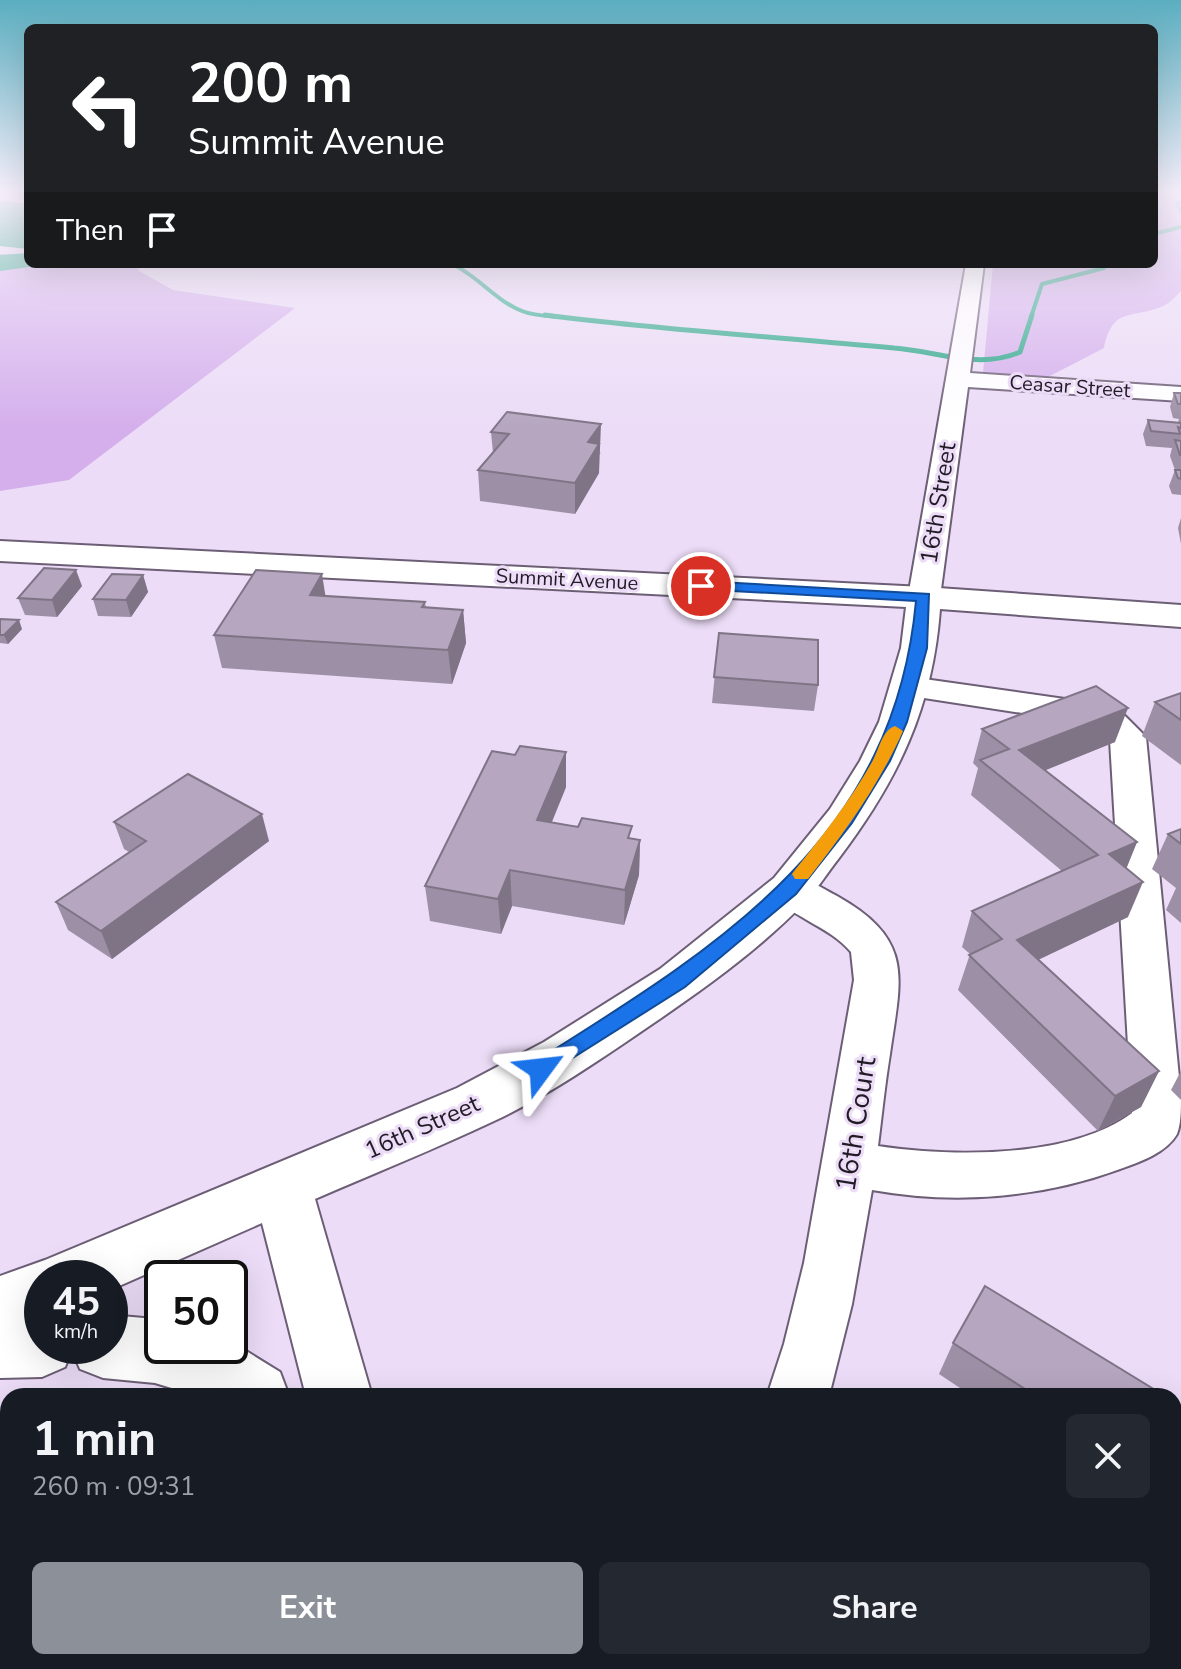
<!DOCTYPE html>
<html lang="en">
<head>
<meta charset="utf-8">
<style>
	:root { --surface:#171b24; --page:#242831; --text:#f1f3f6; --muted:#9ea1a6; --accent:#8c9099 }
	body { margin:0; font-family:"Nunito Sans",sans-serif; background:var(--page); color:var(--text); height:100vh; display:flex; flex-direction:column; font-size:30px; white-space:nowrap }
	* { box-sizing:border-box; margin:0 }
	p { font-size:26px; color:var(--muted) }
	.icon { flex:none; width:44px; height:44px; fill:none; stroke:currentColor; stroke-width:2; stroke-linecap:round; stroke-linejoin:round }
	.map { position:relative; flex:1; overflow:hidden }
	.sheet { position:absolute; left:0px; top:1388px; width:1182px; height:282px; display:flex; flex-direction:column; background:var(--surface); border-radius:24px 24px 0 0; box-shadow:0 8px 32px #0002 }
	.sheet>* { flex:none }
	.top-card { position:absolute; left:24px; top:24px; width:1134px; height:244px; border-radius:12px; box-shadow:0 8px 32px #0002; background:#202124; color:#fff; overflow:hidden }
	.speed { position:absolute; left:24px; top:1260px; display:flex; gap:16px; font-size:40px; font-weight:700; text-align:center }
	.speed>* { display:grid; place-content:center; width:104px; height:104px; border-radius:50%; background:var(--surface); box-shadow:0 8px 32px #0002; line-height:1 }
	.speed small { font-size:20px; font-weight:400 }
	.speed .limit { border:4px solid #111; border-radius:12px; background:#fff; color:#111 }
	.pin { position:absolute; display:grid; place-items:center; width:68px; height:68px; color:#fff; margin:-34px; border:4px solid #fff; border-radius:50%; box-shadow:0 2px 8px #0007 }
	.me { position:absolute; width:88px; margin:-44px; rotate:60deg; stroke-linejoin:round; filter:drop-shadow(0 0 6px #0008) }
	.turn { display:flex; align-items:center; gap:28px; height:168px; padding:0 32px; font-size:36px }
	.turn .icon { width:104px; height:104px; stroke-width:2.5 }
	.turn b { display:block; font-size:56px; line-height:68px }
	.then { display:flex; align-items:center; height:76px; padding:0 32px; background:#0003; gap:16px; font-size:30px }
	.round { display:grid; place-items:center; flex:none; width:84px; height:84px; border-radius:12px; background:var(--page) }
	.head { display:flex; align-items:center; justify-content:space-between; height:136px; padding:0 32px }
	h1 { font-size:48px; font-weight:700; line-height:60px }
	.primary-button { display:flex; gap:16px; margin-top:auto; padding:16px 32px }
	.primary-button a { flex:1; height:92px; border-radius:12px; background:var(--accent); color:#fff; font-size:32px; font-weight:700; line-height:92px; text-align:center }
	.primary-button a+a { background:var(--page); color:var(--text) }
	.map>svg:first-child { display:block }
</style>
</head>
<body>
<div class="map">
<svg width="1181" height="1669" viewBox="0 0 1181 1669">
	<rect width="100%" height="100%" fill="#ecdcf7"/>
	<g fill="#d4afec">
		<path d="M1154 194H1181V291C1175 297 1169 304 1161 307 1129 319 1113 307 1104 348L1048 377 983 373 993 264H1154Z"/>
		<polygon points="0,254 28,255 28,264 138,264 139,271 173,290 295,308 69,480 0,491"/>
	</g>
	<polygon fill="#25a584" points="0,200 28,204 28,249 0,246"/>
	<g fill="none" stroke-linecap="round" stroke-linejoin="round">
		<g stroke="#25a584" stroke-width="4">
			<polyline points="1181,202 1177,203 1181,211"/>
			<polyline points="1154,234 1181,227"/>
			<path d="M452 264C478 276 496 301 522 311 534 316 549 316 561 317"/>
			<polyline points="1031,317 1042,284 1104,268 1106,264"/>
		</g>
		<path stroke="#25a584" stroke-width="5" d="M545 315C661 330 777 337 894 348 937 351 978 370 1020 352L1032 315"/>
		<polygon fill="#25a584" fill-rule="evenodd" points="28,253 28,264 39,264 37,266 0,271 0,255"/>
		<g stroke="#6c5e75" stroke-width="4">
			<g id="minor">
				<polygon points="966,264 984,264 970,373 1181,387 1181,401 968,387 940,597 935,604 924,606 913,604 908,597"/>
				<path d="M910 677 1093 703 1122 713 1146 737 1181 1098C1181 1110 1181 1124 1177 1134 1166 1153 1140 1162 1120 1169 1041 1198 955 1205 872 1190L852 1304 829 1396H767L784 1344 804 1263 854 980 851 952C829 925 785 916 769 889L775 879C799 872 816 885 837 896 915 940 901 977 890 1054 885 1084 882 1115 878 1146 952 1157 1070 1159 1132 1113L1110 740 1096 729 1074 721 898 694 893 687 898 680Z"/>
				<polygon points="602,1662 674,1662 671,1669 599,1669"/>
			</g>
		</g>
		<g stroke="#6c5e75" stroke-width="4">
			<g id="major">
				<path d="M0 541 924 587 1181 605V627L940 609C933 707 898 780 839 858 828 872 818 888 806 901 757 952 697 994 639 1033 592 1065 545 1097 494 1121 435 1149 375 1173 315 1199L372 1396H306L262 1223 110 1290V1278H42V1346H110V1315L155 1319 162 1321V1346H230V1341L280 1372 289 1396H198L155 1383 103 1378 80 1369 72 1350 65 1367 42 1377 0 1378V1276L45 1260 457 1088 544 1042 660 969 774 878 830 809 860 761 879 722 901 648 906 607 0 561Z"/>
				<polygon points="313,1662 391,1662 390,1669 312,1669"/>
			</g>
		</g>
		<use href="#minor" fill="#fff" fill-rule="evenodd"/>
		<use href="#major" fill="#fff" fill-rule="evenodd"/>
	</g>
	<g fill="#9d8fa5">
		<polygon points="1174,393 1181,393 1181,495 1172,494 1169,486 1175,470 1170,456 1172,448 1146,446 1143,434 1148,420 1178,422 1179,419 1173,418 1170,407"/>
		<polygon points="507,412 601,453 599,454 599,473 575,514 480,501 478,470 493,453 491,432"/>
		<polygon points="1181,518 1181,544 1178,528"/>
		<polygon points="143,575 148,592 131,617 98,616 93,599"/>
		<polygon points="82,586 57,617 25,615 18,598"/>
		<polygon points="325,596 425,602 426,608 463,610 466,643 452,684 222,668 214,635"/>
		<polygon points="0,619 22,629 8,644 0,643"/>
		<polygon points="719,633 818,685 814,711 712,703"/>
		<polygon points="1181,693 1181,765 1142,736 1155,702"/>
		<polygon points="982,729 1115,742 1045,770 1137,842 1126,868 1128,917 1038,960 1159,1071 1141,1107 1098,1131 958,990 970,954 962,947 972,911 1062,871 971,795 978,768 973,763"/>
		<polygon points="566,787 552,822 640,840 639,875 624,925 512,906 501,934 430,921 425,886"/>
		<polygon points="114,822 269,841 112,959 68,930 56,902 129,852 124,849"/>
		<polygon points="1181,829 1181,923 1166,910 1176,888 1152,869 1168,834"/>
		<polygon points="1181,1071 1181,1100 1171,1090"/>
		<polygon points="953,1343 1165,1396 972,1396 939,1374"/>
		<polygon points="1174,1402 1181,1406 1181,1535 1174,1530"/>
		<polygon points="943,1662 1136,1662 1145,1669 952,1669"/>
	</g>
	<g fill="#7f7486">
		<polygon points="601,424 599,473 575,514 575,483 588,442"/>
		<polygon points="76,570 82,586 57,617 52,600"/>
		<polygon points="322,574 327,606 310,595"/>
		<polygon points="143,575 148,592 131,617 126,600"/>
		<polygon points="463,610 466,643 452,684 448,650"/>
		<polygon points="19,620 22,629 8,644 4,635"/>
		<polygon points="1128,708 1115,742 1009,785 1019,750"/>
		<polygon points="566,752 566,787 538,855 537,820"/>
		<polygon points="262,814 269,841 112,959 101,931"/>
		<polygon points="640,840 639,875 624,925 625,890"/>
		<polygon points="1137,842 1123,877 1109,854"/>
		<polygon points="510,870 512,906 501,934 498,899"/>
		<polygon points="1143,882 1128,917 1004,976 1017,940"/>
		<polygon points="1159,1071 1141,1107 1098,1131 1115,1096"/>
		<polygon points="195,1662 204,1662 209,1669 190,1669"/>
	</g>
	<g fill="#b6a6c0" stroke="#7f7486" stroke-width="2">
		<polygon points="1174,393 1181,393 1181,404 1178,404"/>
		<polygon points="507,412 601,424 588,442 599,444 575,483 478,470 509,434 491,432"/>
		<polygon points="1148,420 1181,423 1181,428 1178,427 1180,434 1151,431"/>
		<polygon points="1175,440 1181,441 1181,455 1180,455"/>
		<polygon points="1175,470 1181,470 1181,479 1178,478"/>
		<polygon points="44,568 76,570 52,600 18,598"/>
		<polygon points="256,570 322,574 310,595 425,602 422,607 463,610 448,650 214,635"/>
		<polygon points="112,574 143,575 126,600 93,599"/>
		<polygon points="0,619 19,620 4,635 0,635"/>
		<polygon points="719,633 818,640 818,685 714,677"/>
		<polygon points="1096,686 1128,708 1019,750 1137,842 1109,854 1143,882 1017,940 1159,1071 1115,1096 969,955 1002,939 972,911 1098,855 980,760 1009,749 982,729"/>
		<polygon points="1181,693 1181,720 1155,702"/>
		<polygon points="520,746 566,752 537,820 578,827 582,818 632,826 628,838 640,840 625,890 510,870 498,899 425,886 492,751 515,755"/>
		<polygon points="188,774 262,814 101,931 56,902 146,841 114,822"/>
		<polygon points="1181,829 1181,844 1168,834"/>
		<polygon points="985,1286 1165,1396 1036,1396 953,1343"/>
		<polygon points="1174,1402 1181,1406 1181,1490 1174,1486"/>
		<polygon points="8,1489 8,1660 0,1653 0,1497"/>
		<polygon points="10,1662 195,1662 190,1669 17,1669"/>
		<polygon points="991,1662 1136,1662 1145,1669 1000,1669"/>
	</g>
	<linearGradient id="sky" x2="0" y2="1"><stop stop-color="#5aaec0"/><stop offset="0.45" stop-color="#f6effb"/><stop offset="1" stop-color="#f6effb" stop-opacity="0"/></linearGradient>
	<rect width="1181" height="427" fill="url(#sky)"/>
	<path fill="#1a73e8" stroke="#114b97" stroke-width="2" d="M701 581 929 594 927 648 907 722 890 761 852 823 796 894 685 987 541 1078 533 1075 530 1069 533 1063C719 946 894 841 916 601L696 589 694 586Z"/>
	<path fill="#f59e0b" d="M895 726 903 731C879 785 845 832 808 879H795L792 874 795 870C823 835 850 801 872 762 879 750 882 730 895 726Z"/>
	<g text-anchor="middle" stroke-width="6" stroke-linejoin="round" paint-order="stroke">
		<g font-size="20" fill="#211b25" stroke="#ecdcf7">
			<text transform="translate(1070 386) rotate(4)" y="7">Ceasar Street</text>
			<text transform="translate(567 579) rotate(3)" y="7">Summit Avenue</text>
		</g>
		<g font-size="24" fill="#211b25" stroke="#ecdcf7">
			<text transform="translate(938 503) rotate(-81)" y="8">16th Street</text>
			<text transform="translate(422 1127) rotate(-24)" y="8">16th Street</text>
		</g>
		<g font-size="28" fill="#211b25" stroke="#ecdcf7">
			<text transform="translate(855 1124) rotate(-81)" y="10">16th Court</text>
		</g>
	</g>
</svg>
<div class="speed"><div>45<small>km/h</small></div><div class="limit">50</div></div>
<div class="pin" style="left:701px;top:586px;background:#d93025"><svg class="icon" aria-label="arrive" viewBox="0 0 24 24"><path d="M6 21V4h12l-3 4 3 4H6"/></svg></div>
<svg class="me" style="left:541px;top:1069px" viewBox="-20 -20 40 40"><path d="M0-17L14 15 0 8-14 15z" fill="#1a73e8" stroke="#fff" stroke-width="4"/></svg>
<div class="top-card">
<div class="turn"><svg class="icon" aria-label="left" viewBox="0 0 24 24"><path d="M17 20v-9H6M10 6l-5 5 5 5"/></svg><div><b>200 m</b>Summit Avenue</div></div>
<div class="then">Then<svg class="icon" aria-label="arrive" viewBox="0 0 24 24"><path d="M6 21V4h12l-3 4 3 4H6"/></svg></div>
</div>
<section class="sheet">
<div class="head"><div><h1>1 min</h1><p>260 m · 09:31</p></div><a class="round"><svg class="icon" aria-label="close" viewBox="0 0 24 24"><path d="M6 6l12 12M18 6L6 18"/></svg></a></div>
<div class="primary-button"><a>Exit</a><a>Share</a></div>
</section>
</div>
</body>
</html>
